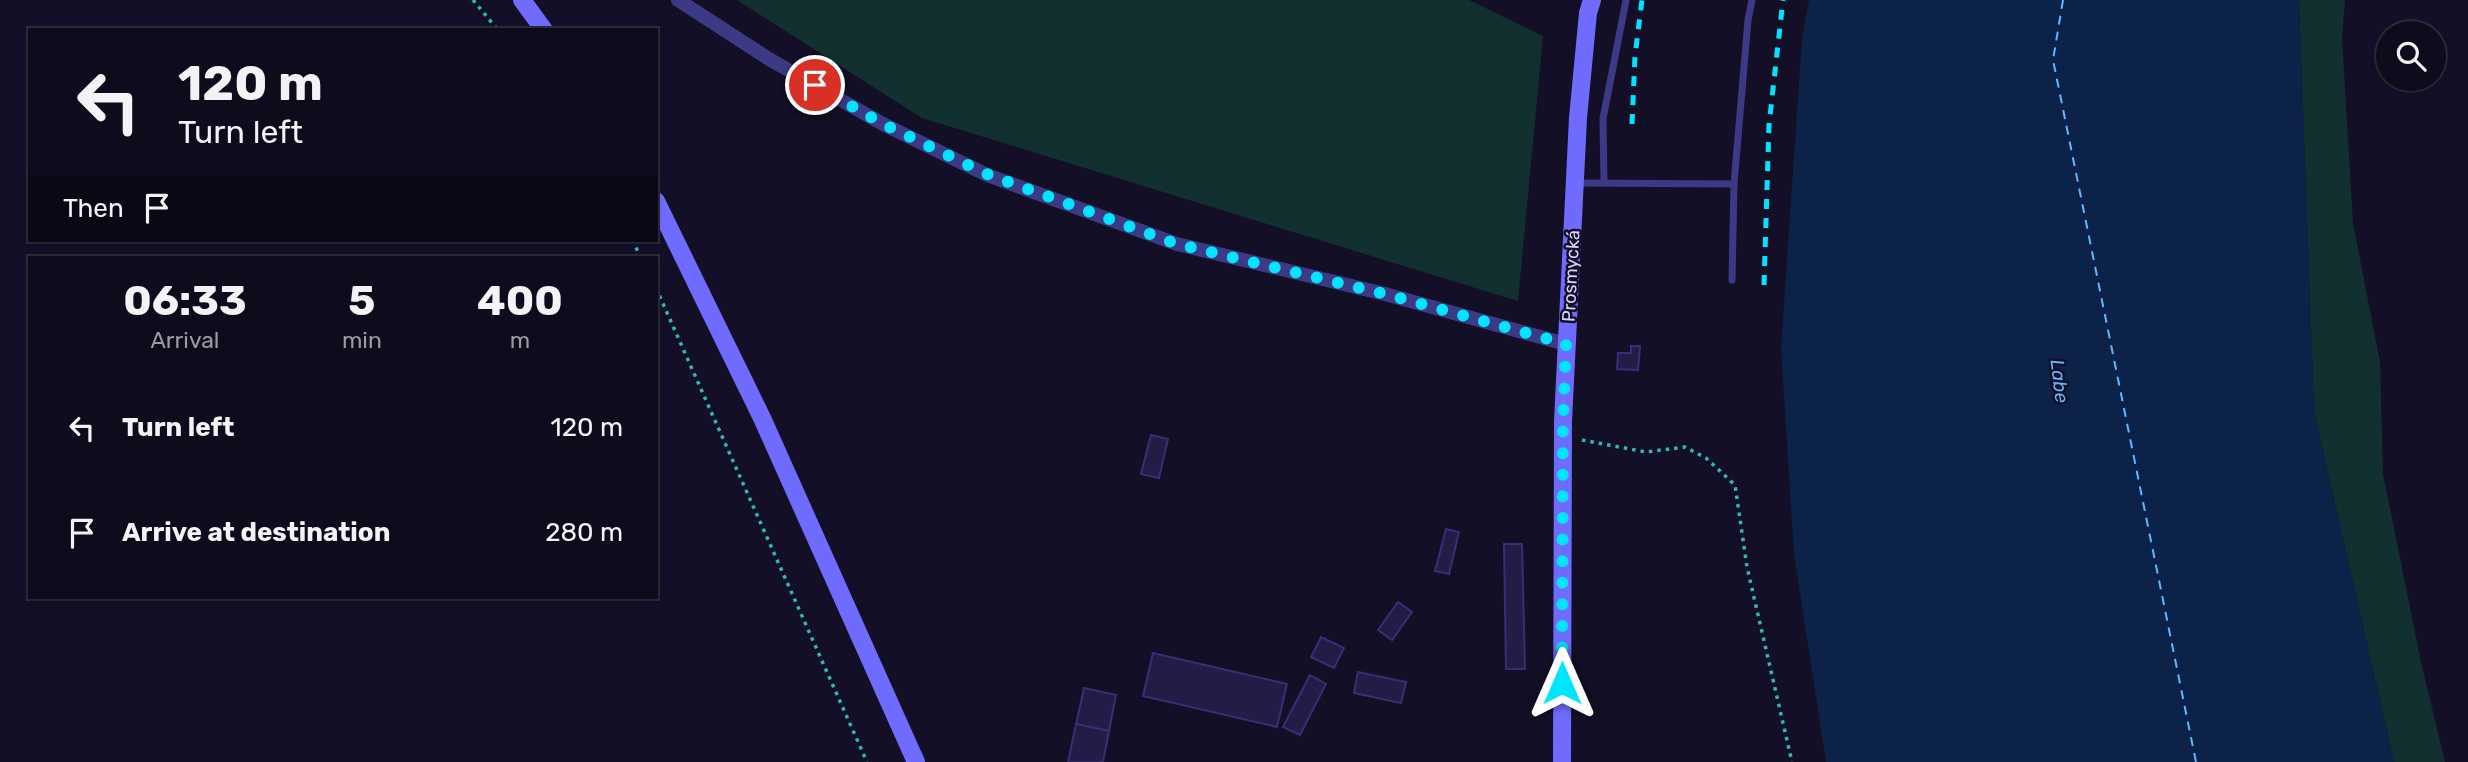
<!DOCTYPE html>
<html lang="en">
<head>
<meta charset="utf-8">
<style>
	:root { --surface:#0e0b1c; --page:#1c1929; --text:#f1f3f6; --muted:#9b9ba3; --line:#2e2b3b }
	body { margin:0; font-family:Rubik,sans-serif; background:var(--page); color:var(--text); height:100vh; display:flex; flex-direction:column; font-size:26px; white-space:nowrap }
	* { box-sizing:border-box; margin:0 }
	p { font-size:23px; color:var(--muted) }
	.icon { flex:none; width:38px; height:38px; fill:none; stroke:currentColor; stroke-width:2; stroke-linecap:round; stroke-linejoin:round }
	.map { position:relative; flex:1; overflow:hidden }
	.drawer { position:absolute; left:28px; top:256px; width:630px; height:343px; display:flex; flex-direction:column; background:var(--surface); border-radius:0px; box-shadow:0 2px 5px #0004,0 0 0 2px var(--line) }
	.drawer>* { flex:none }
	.guide { position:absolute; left:28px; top:28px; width:630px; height:214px; border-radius:0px; box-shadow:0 2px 5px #0004,0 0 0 2px var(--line); background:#0e0b1c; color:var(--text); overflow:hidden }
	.fabs { position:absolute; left:2376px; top:21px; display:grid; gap:14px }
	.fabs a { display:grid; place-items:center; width:70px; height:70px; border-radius:50%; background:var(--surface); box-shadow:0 2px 5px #0004,0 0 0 2px var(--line); font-size:35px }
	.pin { position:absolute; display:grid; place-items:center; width:60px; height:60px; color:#fff; margin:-30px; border:4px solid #fff; border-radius:50%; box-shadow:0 2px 7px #0007 }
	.me { position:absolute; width:77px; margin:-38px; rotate:0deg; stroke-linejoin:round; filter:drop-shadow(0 0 5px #0008) }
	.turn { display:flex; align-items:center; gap:24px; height:147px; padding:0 35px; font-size:32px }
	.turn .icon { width:91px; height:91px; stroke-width:2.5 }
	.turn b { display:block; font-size:49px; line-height:60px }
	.then { display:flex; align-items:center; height:66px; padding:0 35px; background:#0003; gap:14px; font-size:26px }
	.eta { display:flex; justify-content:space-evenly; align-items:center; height:119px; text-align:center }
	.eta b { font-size:42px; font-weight:700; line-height:49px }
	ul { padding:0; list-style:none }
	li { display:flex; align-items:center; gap:21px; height:105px; padding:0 35px }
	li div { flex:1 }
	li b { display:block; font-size:26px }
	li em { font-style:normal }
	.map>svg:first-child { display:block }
</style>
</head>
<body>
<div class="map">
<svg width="2468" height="762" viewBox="0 0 2468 762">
	<rect width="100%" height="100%" fill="#130f26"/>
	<g fill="#12302f">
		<polygon points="737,0 1469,0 1543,36 1518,301 922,118"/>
		<polygon points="2299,0 2345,0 2342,38 2353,223 2380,362 2383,474 2421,662 2445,762 2394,762 2314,412"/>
	</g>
	<polygon fill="#0c2248" points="1809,0 2299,0 2314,412 2394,762 1826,762 1794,554 1781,349 1802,38"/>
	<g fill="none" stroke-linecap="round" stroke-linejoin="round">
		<polyline stroke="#62b6ff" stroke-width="2" stroke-dasharray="9 7" stroke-linecap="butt" points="2063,0 2053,60 2196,762"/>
	</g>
	<g fill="#241b47" stroke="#3b2d73" stroke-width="2">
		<polygon points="1631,346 1640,346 1638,370 1617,369 1618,353 1631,353"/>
		<polygon points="1151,435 1168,439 1159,478 1141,474"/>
		<polygon points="1446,529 1459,532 1449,574 1435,571"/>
		<polygon points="1504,544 1522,544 1525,669 1506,669"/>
		<polygon points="1398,602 1412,612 1392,640 1378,630"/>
		<polygon points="1321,637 1344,648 1334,668 1311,657"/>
		<polygon points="1153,653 1287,684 1277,727 1143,696"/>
		<polygon points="1358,672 1406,682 1401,703 1354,693"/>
		<polygon points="1310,675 1326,684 1300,735 1283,727"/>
		<polygon points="1084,688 1116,695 1109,731 1076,724"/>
		<polygon points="1076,724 1109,731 1103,762 1068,762"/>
	</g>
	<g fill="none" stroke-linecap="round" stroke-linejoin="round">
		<g stroke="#2fb8b0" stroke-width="3.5" stroke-dasharray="3.5 5" stroke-linecap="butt">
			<polyline points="473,0 498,30"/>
			<polyline points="632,240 641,257"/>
			<polyline points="656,288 867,762"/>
			<polyline points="1582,440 1646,452 1685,447 1706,458 1735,485 1747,567 1792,762"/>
		</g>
		<g stroke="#3d3a85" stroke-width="7">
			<polyline points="1576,183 1734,184"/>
			<polyline points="1604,183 1603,119 1626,0"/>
			<polyline points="1732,280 1734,184 1748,20 1752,0"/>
		</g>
		<polyline stroke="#3d3a85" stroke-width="14" points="678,0 769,59 883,124 987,175 1177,244 1385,294 1566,344"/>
		<g stroke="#6f6bff" stroke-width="18">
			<polyline points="522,0 544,30"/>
			<polyline points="656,201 762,418 916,762"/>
			<polyline points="1562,762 1563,421 1578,118 1588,13 1592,0"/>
		</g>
		<g stroke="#00e5ff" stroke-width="5" stroke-dasharray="10 9" stroke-linecap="butt">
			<polyline points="1632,124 1635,56 1642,0"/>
			<polyline points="1764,285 1769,125 1783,0"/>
		</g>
	</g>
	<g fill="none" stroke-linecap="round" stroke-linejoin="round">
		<polyline stroke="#00e5ff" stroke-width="12" stroke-dasharray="0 21.6" points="815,85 883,124 987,174 1177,244 1385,294 1566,344 1563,421 1562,683"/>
	</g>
	<g text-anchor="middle" stroke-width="5" stroke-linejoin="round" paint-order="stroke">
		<g font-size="18" fill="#d9d4ff" stroke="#130f26">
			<text transform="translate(1571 276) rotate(-87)" y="6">Prosmycká</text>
		</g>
		<g font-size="19" font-style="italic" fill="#62b6ff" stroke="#130f26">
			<text transform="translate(2060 381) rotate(83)" y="7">Labe</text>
		</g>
	</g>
</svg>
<div class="fabs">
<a><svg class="icon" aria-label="search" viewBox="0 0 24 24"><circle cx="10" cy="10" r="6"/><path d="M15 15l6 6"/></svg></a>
</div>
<div class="pin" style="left:815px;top:85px;background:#d93025"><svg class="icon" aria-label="arrive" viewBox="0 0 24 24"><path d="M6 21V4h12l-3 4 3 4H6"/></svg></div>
<svg class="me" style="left:1562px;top:683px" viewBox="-20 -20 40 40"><path d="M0-17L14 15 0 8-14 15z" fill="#00e5ff" stroke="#fff" stroke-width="4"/></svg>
<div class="guide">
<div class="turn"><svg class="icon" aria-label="left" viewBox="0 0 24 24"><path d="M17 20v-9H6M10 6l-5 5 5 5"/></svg><div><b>120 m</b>Turn left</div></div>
<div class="then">Then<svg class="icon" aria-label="arrive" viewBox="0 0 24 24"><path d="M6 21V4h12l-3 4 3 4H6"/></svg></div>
</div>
<section class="drawer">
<div class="eta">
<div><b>06:33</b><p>Arrival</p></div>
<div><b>5</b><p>min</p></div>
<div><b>400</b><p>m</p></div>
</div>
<ul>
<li><svg class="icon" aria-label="left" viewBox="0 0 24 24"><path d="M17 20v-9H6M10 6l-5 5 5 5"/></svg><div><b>Turn left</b></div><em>120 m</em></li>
<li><svg class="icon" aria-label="arrive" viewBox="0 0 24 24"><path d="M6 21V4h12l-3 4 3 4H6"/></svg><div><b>Arrive at destination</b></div><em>280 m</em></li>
</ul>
</section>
</div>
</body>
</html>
